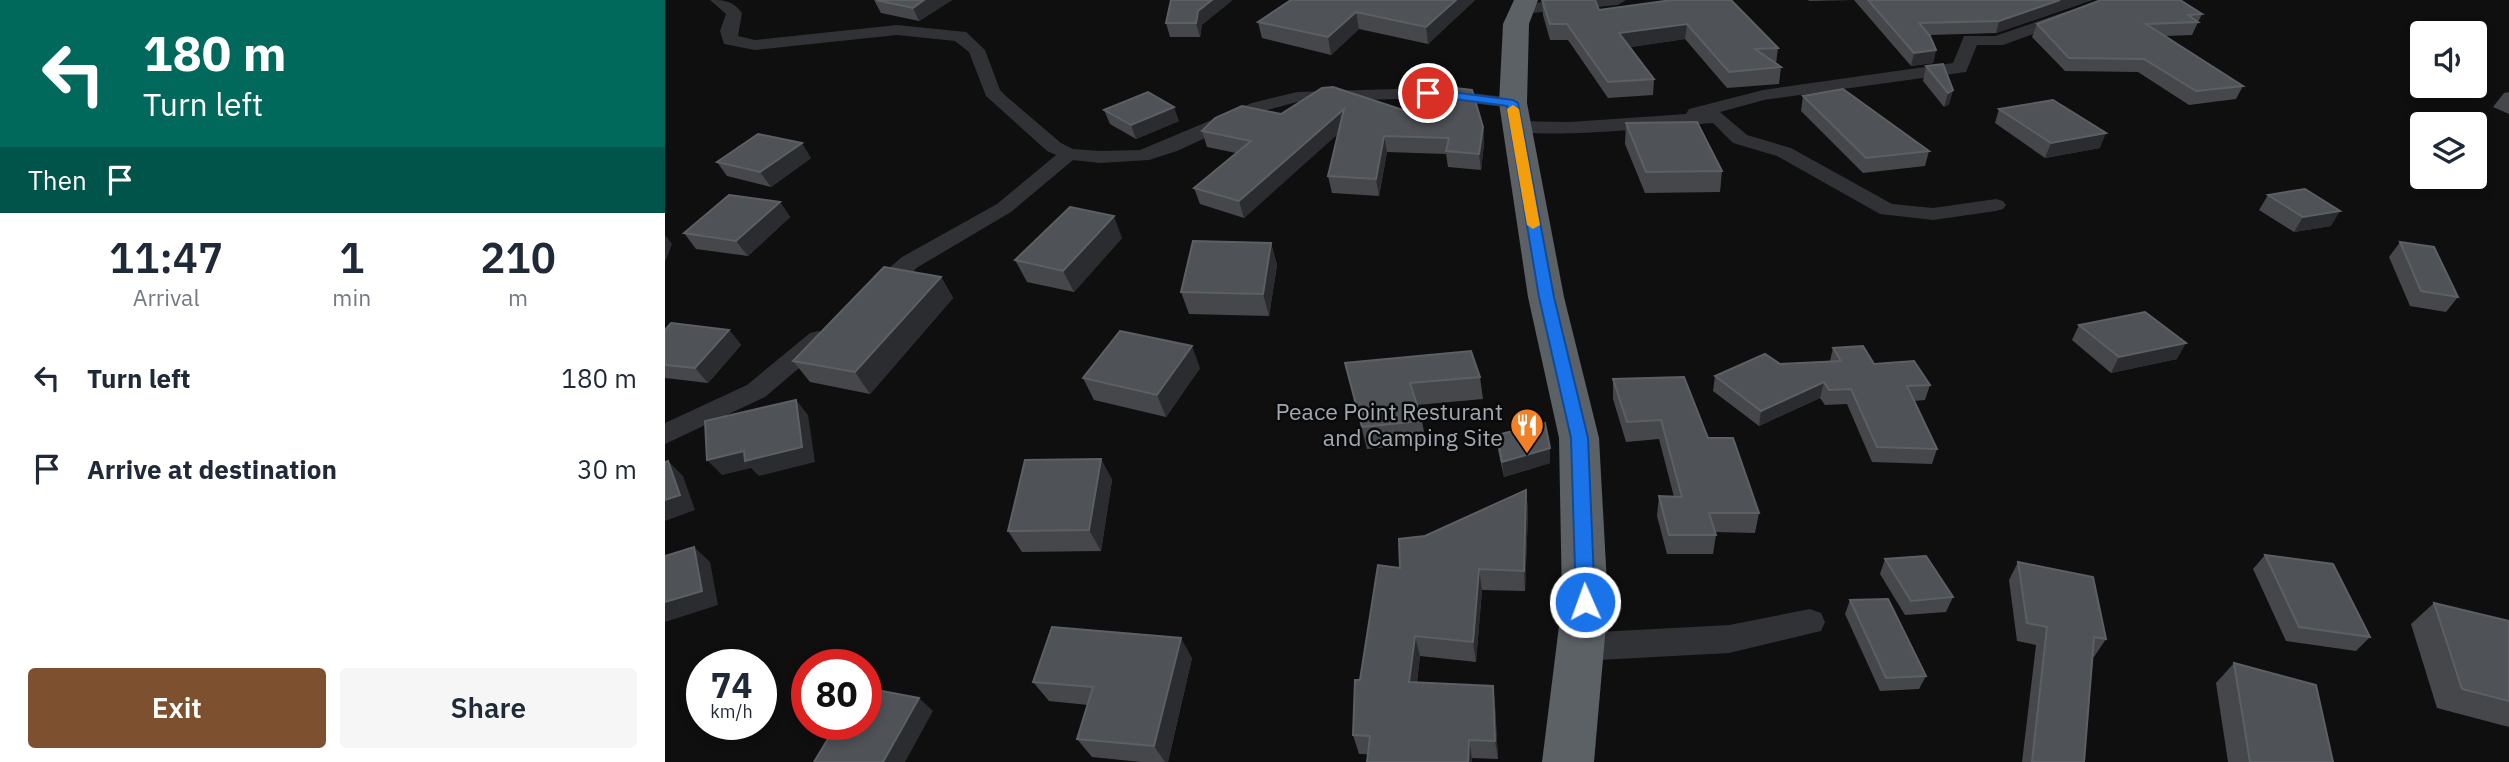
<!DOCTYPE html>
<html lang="en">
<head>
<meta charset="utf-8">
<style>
	:root { --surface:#fff; --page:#f6f6f7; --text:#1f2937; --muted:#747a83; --accent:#7d502f }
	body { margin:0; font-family:"IBM Plex Sans",sans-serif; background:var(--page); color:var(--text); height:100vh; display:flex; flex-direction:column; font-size:26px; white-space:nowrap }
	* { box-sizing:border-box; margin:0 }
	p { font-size:23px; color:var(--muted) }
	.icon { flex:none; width:38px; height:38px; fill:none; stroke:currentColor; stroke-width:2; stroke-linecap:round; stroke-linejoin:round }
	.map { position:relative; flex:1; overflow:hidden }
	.side { display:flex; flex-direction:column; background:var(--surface); width:665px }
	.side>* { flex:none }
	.banner { background:#00695c; color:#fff; overflow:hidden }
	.tools { position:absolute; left:1745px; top:21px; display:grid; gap:14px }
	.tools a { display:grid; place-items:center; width:77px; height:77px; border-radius:7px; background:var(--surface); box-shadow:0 4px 10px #0003; font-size:35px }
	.speed { position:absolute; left:21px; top:649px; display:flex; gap:14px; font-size:35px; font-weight:700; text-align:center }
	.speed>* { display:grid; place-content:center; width:91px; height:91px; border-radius:50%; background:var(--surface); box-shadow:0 4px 10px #0003; line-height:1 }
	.speed small { font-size:18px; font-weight:400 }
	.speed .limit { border:10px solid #d22; background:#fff; color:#111 }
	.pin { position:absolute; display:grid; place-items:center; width:60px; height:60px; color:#fff; margin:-30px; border:4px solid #fff; border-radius:50%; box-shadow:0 2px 7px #0007 }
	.me { position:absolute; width:77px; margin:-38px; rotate:358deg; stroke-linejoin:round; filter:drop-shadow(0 0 5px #0008) }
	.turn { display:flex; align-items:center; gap:24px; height:147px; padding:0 28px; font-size:32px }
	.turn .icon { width:91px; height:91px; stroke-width:2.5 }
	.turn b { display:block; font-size:49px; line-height:60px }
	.then { display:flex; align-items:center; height:66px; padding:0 28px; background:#0003; gap:14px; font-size:26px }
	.eta { display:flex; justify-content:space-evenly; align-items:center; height:119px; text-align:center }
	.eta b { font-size:42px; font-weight:600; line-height:49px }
	.action { display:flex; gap:14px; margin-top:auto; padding:14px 28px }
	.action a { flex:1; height:80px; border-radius:7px; background:var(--accent); color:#fff; font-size:28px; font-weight:600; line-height:80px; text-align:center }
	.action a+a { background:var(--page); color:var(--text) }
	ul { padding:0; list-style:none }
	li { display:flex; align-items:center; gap:21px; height:91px; padding:0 28px }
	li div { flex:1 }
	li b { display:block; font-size:26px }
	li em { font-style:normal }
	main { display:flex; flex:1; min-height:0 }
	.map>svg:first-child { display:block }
</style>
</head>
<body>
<main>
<section class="side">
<div class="banner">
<div class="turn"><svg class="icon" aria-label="left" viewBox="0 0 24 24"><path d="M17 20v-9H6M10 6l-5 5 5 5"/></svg><div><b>180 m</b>Turn left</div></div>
<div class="then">Then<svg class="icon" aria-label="arrive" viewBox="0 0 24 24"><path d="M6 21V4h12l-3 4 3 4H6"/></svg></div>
</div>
<div class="eta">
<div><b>11:47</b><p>Arrival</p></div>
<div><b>1</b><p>min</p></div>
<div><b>210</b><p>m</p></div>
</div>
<ul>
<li><svg class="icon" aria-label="left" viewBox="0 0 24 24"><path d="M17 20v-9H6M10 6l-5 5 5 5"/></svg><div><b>Turn left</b></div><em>180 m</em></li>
<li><svg class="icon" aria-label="arrive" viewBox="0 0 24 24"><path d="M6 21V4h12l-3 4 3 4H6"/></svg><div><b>Arrive at destination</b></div><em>30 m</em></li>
</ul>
<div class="action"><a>Exit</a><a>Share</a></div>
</section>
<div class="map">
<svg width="1844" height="762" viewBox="0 0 1844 762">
	<rect width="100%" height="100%" fill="#0f0f10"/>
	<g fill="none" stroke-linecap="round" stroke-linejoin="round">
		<g fill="#303235" fill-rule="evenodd">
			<path d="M45 0C60 0 68 1 77 13L73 36 90 40 232 25 301 32 320 50 335 90 342 97 396 143 408 149 435 151 475 150 587 103 632 92 763 88 848 98 857 103 848 108 763 98 632 102 599 111 512 151 484 160 435 163 408 160 346 212 253 267 219 296H203L200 291 203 286 237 257 332 204 391 155 382 151 321 96 304 52 290 41 232 35 90 50 59 44 55 31 61 14Z"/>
			<polygon points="902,0 961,0 953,5 857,14 849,9 857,4"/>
			<path d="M1403 11 1411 16 1409 19 1338 45H1312L1301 72 1099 100 1055 112 1082 135 1126 148 1227 204 1268 208 1331 199 1338 201 1341 205 1338 209 1331 211 1268 220 1215 214 1112 156 1068 143 1048 123C1019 125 855 143 842 127L851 121 905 122 1021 114 1024 109 1098 90 1288 63 1299 36H1330Z"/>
			<polygon points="153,331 161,333 165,339 161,345 100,397 0,444 0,423 82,385 145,333"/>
			<polygon points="1145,609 1156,613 1160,622 1156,631 1064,653 915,661 904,657 900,647 904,637 915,633 1064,625"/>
		</g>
		<polygon fill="#5c6166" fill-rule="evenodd" points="849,0 873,0 864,24 862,103 899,297 934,438 943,602 929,762 877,762 897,602 894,438 863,297 834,103 838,24"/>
	</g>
	<g fill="#45474b">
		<polygon points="209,0 287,0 254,21 216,13"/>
		<polygon points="506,0 537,25 535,37 505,37 501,23"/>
		<polygon points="810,0 763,44 694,29 666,55 597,38 593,22"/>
		<polygon points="877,0 934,10 1004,0 1113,48 1111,64 1116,67 1114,84 1062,88 1020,39 965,47 989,79 988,95 943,98 903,40 885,40 878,15"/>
		<polygon points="1143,0 1427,0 1331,33 1265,35 1271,50 1268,63 1246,66 1189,0 1144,1"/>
		<polygon points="1537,14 1527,35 1500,36 1578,86 1571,99 1524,105 1473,72 1400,71 1367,37 1372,24"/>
		<polygon points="1261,66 1288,90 1284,104 1279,107 1258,81"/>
		<polygon points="780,87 818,127 819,143 816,170 783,167 781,154 722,152 714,196 667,193 663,176 673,133 579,218 535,204 529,188 571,153 542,147 537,131 616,114 741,111 784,112 782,103"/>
		<polygon points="1844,92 1844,114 1828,107 1839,93"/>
		<polygon points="1138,96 1264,151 1260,166 1198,173 1136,111"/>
		<polygon points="1334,109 1435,148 1380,158 1330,123"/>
		<polygon points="439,110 514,121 471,139 445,124"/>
		<polygon points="961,123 1057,171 1055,192 980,193 960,144"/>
		<polygon points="146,158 106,187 62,176 52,162"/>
		<polygon points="1603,195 1666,226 1629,232 1594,210"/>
		<polygon points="115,202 125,217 83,256 31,249 19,233"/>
		<polygon points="457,238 409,292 362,282 350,260"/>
		<polygon points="1735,242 1793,297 1781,312 1745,306 1724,257"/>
		<polygon points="606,243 612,265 604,316 524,314 516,292"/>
		<polygon points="276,277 288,298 205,394 145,382 128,361"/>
		<polygon points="1414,325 1512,359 1446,373 1407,340"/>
		<polygon points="0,330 64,330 76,345 43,383 0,378"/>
		<polygon points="1168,348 1265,385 1260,400 1249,401 1272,449 1267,464 1207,462 1182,404 1160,405 1155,398 1094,426 1048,391 1050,376 1115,364 1165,361"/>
		<polygon points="680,363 815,377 818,399 752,405 757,421 761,443 702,449"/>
		<polygon points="535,368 501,417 429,400 418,378"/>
		<polygon points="948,379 1043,438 1094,513 1090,533 1050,532 1051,535 1048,554 1002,554 992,516 994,496 1009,497 994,439 961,442 948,399"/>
		<polygon points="832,435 885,448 885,463 839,477 833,450"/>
		<polygon points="436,459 447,480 436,551 357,552 343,531"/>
		<polygon points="861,490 863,511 860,591 817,590 811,662 755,656 752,682 828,686 830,705 833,759 694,754 688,735 695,680 735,568 760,536"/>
		<polygon points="1600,555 1705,637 1691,651 1621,641 1588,569"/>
		<polygon points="1220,559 1288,597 1281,612 1240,615 1215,574"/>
		<polygon points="1353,562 1441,639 1429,657 1427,657 1419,762 1357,762 1371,645 1352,641 1344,580"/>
		<polygon points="1185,600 1261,676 1254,689 1215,691 1180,614"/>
		<polygon points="1769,603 1844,621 1844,727 1772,708 1746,624"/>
		<polygon points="527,658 503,762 476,762 427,757 412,739 423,705 384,701 368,682"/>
		<polygon points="1569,663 1668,762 1563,762 1551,683"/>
	</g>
	<g fill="#2b2c2f">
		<polygon points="259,0 287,0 254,21 248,8"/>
		<polygon points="547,0 568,0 537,25 535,37 531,23 533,11"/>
		<polygon points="791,0 810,0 763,44 761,27"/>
		<polygon points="1395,0 1427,0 1331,33 1334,21"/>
		<polygon points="691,12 694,29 666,55 663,37"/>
		<polygon points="1022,24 1020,39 954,49 954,33"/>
		<polygon points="1271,50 1268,63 1246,66 1249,53"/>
		<polygon points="1288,90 1284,104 1279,107 1283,93"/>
		<polygon points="509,107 514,121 471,139 466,125"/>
		<polygon points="679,109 682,126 579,218 574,201"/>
		<polygon points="818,127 819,143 816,170 814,154"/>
		<polygon points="1441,133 1435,148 1380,158 1386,143"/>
		<polygon points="719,136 722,152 714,196 711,179"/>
		<polygon points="137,143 146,158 106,187 95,172"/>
		<polygon points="115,202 125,217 83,256 71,241"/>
		<polygon points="1675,211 1666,226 1629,232 1638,217"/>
		<polygon points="449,216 457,238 409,292 398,271"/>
		<polygon points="0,235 7,244 0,262"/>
		<polygon points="606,243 612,265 604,316 598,294"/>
		<polygon points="276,277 288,298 205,394 190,372"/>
		<polygon points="64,330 76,345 43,383 30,368"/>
		<polygon points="1521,343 1512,359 1446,373 1454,357"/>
		<polygon points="527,346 535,368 501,417 492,395"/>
		<polygon points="1159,382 1155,398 1094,426 1096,411"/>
		<polygon points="131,400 143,415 150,462 94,476 86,468 57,475 42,460"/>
		<polygon points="885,448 885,463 839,477 837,462"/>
		<polygon points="436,459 447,480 436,551 424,530"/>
		<polygon points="3,461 18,476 30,510 0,521 0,500"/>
		<polygon points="861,490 863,511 860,591 859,571"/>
		<polygon points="29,547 45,562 53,605 0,622 0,602"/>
		<polygon points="814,569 817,590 811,662 808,642"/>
		<polygon points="750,636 755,656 749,702 744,682"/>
		<polygon points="516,638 527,658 503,762 500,762 489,746"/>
		<polygon points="828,686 830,705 833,759 830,741"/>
		<polygon points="254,698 268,711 240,762 218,762"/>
		<polygon points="804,740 807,758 807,762 803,762"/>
	</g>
	<g fill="#4f5256" stroke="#5b6064" stroke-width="2">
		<polygon points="211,0 259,0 248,8"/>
		<polygon points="506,0 547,0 533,11 531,23 501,23"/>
		<polygon points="626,0 791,0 761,27 691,12 663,37 593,22"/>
		<polygon points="877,0 930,0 934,10 1007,0 1066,0 1113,48 1090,49 1116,67 1064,72 1022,24 954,33 989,79 943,82 902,24 885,24"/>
		<polygon points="1203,0 1395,0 1334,21 1254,23 1265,36 1271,50 1249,53"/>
		<polygon points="1436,0 1515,0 1537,14 1523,15 1533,22 1481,24 1578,86 1531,91 1479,59 1404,58 1372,24"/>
		<polygon points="1278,64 1288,90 1283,93 1261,66"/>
		<polygon points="668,87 741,111 787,112 780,87 807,90 818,127 814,154 781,151 784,138 719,136 711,179 663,176 679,109 574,201 529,188 586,141 537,131 550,118 577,106 616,114 657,88"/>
		<polygon points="1178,89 1264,151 1201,158 1138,96"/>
		<polygon points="483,92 509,107 466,125 439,110"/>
		<polygon points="1388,100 1441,133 1386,143 1334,109"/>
		<polygon points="1032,122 1057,171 981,172 961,123"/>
		<polygon points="93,134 137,143 95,172 52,162"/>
		<polygon points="1640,189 1675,211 1638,217 1603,195"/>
		<polygon points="64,195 115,202 71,241 19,233"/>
		<polygon points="405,207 449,216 398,271 350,260"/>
		<polygon points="528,241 606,243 598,294 516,292"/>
		<polygon points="1735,242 1769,247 1793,297 1756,291"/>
		<polygon points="219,267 276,277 190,372 128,361"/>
		<polygon points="1480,312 1521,343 1454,357 1414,325"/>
		<polygon points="6,323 64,330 30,368 0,365 0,330"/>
		<polygon points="455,331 527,346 492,395 418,378"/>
		<polygon points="1198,346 1209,364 1249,361 1265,385 1242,386 1272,449 1212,447 1186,389 1164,390 1159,382 1096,411 1050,376 1100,354 1115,364 1176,361 1168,348"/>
		<polygon points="806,351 815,377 745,383 757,421 697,427 680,363"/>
		<polygon points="1019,377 1043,438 1068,438 1094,513 1044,513 1051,535 1004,535 994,496 1017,497 996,420 962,422 948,379"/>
		<polygon points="131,400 137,447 80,461 79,451 42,460 40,421"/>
		<polygon points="880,423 885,448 837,462 832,435"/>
		<polygon points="436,459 424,530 343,531 360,460"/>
		<polygon points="3,461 15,495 0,500 0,462"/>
		<polygon points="861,490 859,571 814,569 808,642 750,636 744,682 828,686 830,741 804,740 803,762 702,762 705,736 688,735 690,680 695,680 713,565 735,568 734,539 760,536"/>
		<polygon points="29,547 37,591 0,602 0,556"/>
		<polygon points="1600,555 1668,564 1705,637 1634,627"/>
		<polygon points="1261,556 1288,597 1246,601 1220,559"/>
		<polygon points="1353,562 1428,577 1441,639 1429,637 1419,762 1367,762 1382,627 1362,623"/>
		<polygon points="1223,599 1261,676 1221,678 1185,600"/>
		<polygon points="1769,603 1844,621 1844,701 1797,689"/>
		<polygon points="387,627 516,638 489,746 412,739 428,687 368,682"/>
		<polygon points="1569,663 1651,685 1668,762 1585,762"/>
		<polygon points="201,688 254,698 218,762 149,762 172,724 201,724"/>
	</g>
	<polygon fill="#1a73e8" stroke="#114b97" stroke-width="2" points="763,89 848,100 853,103 889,297 923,438 930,602 927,608 914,608 911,602 906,438 874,297 842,106 759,95 758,93"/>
	<polygon fill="#f59e0b" points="848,105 854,109 875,225 868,229 862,225 842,109"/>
	<defs>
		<g id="restaurant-pin" transform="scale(1.75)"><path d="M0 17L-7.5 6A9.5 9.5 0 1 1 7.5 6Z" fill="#f18026" stroke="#0a0a0b"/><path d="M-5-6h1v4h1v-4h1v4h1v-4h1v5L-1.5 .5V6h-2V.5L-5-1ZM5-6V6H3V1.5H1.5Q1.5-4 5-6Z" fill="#fff"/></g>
	</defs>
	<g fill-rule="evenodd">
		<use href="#restaurant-pin" x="862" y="425"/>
	</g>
	<g text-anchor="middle" stroke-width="5" stroke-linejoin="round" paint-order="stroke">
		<g font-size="23" fill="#a0a9b1" stroke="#0a0a0b" text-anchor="end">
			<text x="838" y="420">Peace Point Resturant<tspan x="838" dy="26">and Camping Site</tspan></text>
		</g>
	</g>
</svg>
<div class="tools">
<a><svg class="icon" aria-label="sound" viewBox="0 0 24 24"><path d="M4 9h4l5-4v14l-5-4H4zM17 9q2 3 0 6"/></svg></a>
<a><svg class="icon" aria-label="layers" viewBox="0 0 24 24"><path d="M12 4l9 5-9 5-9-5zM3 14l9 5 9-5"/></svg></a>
</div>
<div class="speed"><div>74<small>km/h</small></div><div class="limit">80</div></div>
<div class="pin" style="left:763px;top:93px;background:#d93025"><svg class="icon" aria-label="arrive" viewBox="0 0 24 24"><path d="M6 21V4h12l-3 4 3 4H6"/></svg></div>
<svg class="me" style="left:920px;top:602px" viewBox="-20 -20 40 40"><circle r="17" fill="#1a73e8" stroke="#fff" stroke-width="3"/><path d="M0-11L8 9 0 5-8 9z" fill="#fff"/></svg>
</div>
</main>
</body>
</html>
